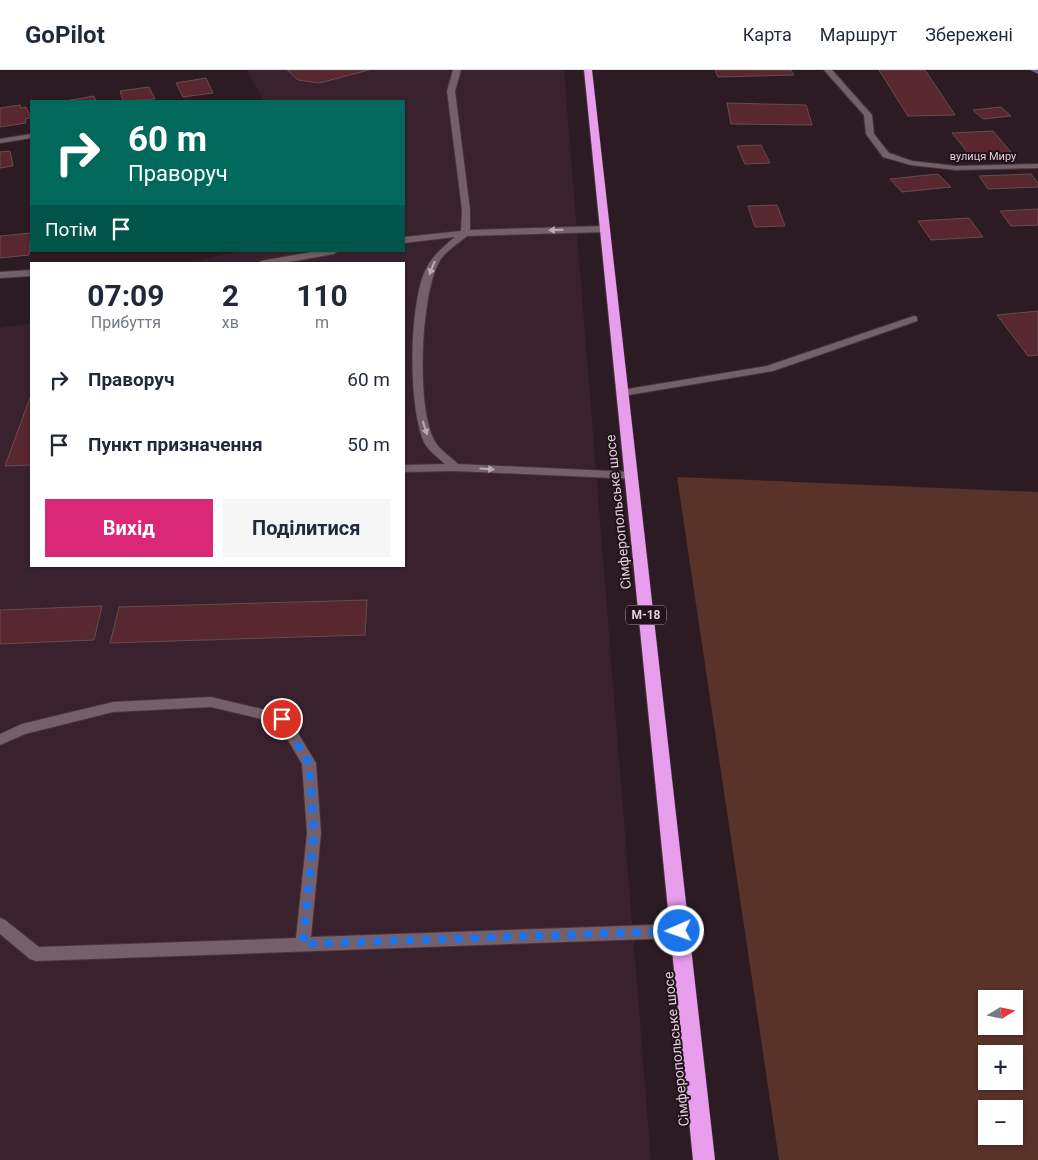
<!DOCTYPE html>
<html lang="uk">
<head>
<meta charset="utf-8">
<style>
	:root { --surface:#fff; --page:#f6f6f7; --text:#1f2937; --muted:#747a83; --line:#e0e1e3; --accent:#db2777 }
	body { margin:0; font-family:Roboto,sans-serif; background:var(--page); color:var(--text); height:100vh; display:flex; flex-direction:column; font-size:19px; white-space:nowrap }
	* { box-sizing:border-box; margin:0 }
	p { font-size:16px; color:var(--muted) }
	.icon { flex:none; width:28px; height:28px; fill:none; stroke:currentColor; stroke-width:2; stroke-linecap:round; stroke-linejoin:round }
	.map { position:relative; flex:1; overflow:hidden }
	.sheet { position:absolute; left:30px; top:192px; width:375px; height:305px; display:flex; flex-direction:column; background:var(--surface); border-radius:0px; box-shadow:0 1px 4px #0004 }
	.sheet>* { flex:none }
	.top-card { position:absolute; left:30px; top:30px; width:375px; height:152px; border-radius:0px; box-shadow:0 1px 4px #0004; background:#00695c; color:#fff; overflow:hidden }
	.needle { width:32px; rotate:80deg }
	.buttons { position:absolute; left:978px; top:920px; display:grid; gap:10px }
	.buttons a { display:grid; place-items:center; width:45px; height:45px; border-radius:0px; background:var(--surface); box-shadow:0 1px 4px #0004; font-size:25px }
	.pin { position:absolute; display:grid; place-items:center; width:42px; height:42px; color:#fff; margin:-21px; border:2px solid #fff; border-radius:50%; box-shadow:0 1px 5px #0007 }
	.me { position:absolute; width:55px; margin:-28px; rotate:268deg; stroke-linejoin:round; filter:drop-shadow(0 0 4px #0008) }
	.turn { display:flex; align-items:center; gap:18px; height:105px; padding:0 15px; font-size:22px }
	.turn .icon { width:65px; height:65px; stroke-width:2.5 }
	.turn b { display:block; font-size:35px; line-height:42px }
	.then { display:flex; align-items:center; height:48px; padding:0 15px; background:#0003; gap:10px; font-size:19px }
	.eta { display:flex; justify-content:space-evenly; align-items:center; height:85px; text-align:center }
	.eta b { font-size:30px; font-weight:700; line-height:35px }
	.button { display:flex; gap:10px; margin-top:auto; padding:10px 15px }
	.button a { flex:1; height:58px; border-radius:0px; background:var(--accent); color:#fff; font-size:20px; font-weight:700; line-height:58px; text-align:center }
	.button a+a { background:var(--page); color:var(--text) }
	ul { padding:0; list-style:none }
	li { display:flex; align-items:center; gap:15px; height:65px; padding:0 15px }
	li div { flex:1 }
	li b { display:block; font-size:19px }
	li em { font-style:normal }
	header { display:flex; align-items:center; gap:30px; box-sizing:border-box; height:70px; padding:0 25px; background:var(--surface); border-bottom:1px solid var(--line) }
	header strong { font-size:24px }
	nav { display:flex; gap:28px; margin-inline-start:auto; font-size:18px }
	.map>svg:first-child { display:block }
</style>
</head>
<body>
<header>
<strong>GoPilot</strong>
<nav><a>Карта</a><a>Маршрут</a><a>Збережені</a></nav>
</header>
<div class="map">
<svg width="1038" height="1090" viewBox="0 0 1038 1090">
	<rect width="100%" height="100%" fill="#2d1b24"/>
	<polygon fill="#39212e" points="247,0 564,0 651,1090 0,1090 0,258 31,253 31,496 404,496 404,194 184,194 239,181 404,181 404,31 264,31"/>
	<path fill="#593229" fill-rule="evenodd" d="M677 407 1038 422V1090H779ZM986 929H1014V956H986ZM986 984H1014V1011H986ZM986 1039H1014V1066H986Z"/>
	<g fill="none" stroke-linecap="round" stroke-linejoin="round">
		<polygon fill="#6e5d8a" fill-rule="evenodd" points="1030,0 1038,0 1038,4"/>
	</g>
	<g fill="#582730" stroke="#654d4f">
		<polygon points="287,0 369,0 319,13 298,10"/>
		<polygon points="715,0 791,0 794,5 718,7"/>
		<polygon points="879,0 925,0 955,45 908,46"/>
		<polygon points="206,8 213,23 183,27 176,13"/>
		<polygon points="149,17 155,29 123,31 120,21"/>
		<polygon points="94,26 96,31 65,31"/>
		<polygon points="727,33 806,35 812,55 731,54"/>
		<polygon points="20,35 21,38 26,37 31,48 25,49 26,53 0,57 0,38"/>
		<polygon points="1001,37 1011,46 983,49 973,40"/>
		<polygon points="993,61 1011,82 969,84 952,63"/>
		<polygon points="761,75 770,93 745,94 737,76"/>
		<polygon points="10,81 13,96 0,98 0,82"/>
		<polygon points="938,104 951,117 902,122 890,109"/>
		<polygon points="1031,104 1038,113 1038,117 988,119 979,106"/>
		<polygon points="777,135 785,156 755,157 748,136"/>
		<polygon points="1038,139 1038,155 1011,156 1000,141"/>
		<polygon points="969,148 983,167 931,170 918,151"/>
		<polygon points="31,163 29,185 0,188 0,166"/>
		<polygon points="1038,241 1038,285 1028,286 997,245"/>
		<polygon points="31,325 31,395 5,396"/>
		<polygon points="367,530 365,565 110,573 119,537"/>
		<polygon points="102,536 94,570 0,574 0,540"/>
	</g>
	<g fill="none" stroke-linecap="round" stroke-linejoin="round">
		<g stroke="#45363e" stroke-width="2">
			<g id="lane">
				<path d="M453 0H461L455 21 470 140V160L605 156 609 159 605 162 467 166C458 174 445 181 439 192 421 223 415 342 436 373 441 381 451 387 458 394L631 402 635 403 637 406 635 409 455 401 404 402V395L445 394C438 387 428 381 424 372 408 336 409 237 425 201 432 186 443 177 455 167L404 173V167L461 161 462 140 447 21Z"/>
				<polygon points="317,181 338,181 334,184 278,194 257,194 261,191"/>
				<polygon points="914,246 917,247 917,251 773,301 622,326 617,323 622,320 767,296"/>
				<polygon points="211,627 287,645 316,693 321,763 311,867 679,854 684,856 687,861 684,866 679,868 36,891 30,889 0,864 0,848 5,850 39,877 296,868 307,763 302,694 278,653 211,637 113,642 25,664 0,675 0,664 22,654 113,632"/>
			</g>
		</g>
		<g stroke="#45363e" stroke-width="2">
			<g id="street">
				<polygon points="824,0 832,0 872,45 874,64 889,83 912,91 956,96 1038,94 1038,98 956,100 911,95 883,87 866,64 864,45"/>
				<polygon points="31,64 31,68 0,73 0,69"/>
				<polygon points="31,200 31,206 0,208 0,202"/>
			</g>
		</g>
		<g stroke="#45363e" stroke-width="1">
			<polygon id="highway" points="584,0 592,0 715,1090 693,1090"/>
		</g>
		<use href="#lane" fill="#755f69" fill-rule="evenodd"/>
		<use href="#street" fill="#755f69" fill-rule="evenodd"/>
		<use href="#highway" fill="#e89ded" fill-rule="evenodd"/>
	</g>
	<defs><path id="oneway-solid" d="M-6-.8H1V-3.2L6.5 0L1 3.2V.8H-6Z" transform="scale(1.25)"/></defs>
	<g fill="#baaab1">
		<use href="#oneway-solid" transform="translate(556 160) rotate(178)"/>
		<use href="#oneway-solid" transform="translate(432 198) rotate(112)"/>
		<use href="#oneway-solid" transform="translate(425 358) rotate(72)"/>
		<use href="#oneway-solid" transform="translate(487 399) rotate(3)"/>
	</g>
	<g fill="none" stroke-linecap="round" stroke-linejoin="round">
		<polyline stroke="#1a73e8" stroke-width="9" stroke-dasharray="0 16.2" points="282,649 309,693 314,763 303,874 679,861"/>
	</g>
	<g text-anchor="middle" stroke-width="4" stroke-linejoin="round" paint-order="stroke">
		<g font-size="11" fill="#dfd2d8" stroke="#23121b">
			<text x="983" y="90">вулиця Миру</text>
		</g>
		<rect fill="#23121b" stroke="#a7989f" stroke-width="1" x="626" y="535.5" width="40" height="19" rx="4"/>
		<g font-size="12" font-weight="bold" fill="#dfd2d8">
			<text x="646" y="549">М-18</text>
		</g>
		<g font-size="14" fill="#dfd2d8" stroke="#23121b">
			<text transform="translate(618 442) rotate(-96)" y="5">Сімферопольське шосе</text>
			<text transform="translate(676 979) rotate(-96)" y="5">Сімферопольське шосе</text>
		</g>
	</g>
</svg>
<div class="buttons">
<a><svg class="needle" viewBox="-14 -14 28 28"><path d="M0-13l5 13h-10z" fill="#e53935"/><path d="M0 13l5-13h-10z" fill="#747a83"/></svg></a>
<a>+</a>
<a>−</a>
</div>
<div class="pin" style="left:282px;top:649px;background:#d93025"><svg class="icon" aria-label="arrive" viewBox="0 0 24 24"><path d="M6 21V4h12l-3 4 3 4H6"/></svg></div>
<svg class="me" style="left:679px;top:861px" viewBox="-20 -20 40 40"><circle r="17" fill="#1a73e8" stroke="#fff" stroke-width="3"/><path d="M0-11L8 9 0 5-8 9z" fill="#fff"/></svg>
<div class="top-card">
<div class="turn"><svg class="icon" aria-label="right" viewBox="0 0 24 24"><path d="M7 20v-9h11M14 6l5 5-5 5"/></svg><div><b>60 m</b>Праворуч</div></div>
<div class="then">Потім<svg class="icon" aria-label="arrive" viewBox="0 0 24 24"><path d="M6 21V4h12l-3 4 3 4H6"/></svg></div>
</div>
<section class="sheet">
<div class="eta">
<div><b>07:09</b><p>Прибуття</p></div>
<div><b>2</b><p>хв</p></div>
<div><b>110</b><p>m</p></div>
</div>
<ul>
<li><svg class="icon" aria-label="right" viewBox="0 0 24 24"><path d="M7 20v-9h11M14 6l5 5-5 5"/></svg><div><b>Праворуч</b></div><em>60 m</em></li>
<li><svg class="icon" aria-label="arrive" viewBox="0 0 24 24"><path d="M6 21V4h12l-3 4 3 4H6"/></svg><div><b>Пункт призначення</b></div><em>50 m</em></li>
</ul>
<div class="button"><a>Вихід</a><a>Поділитися</a></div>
</section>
</div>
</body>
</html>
